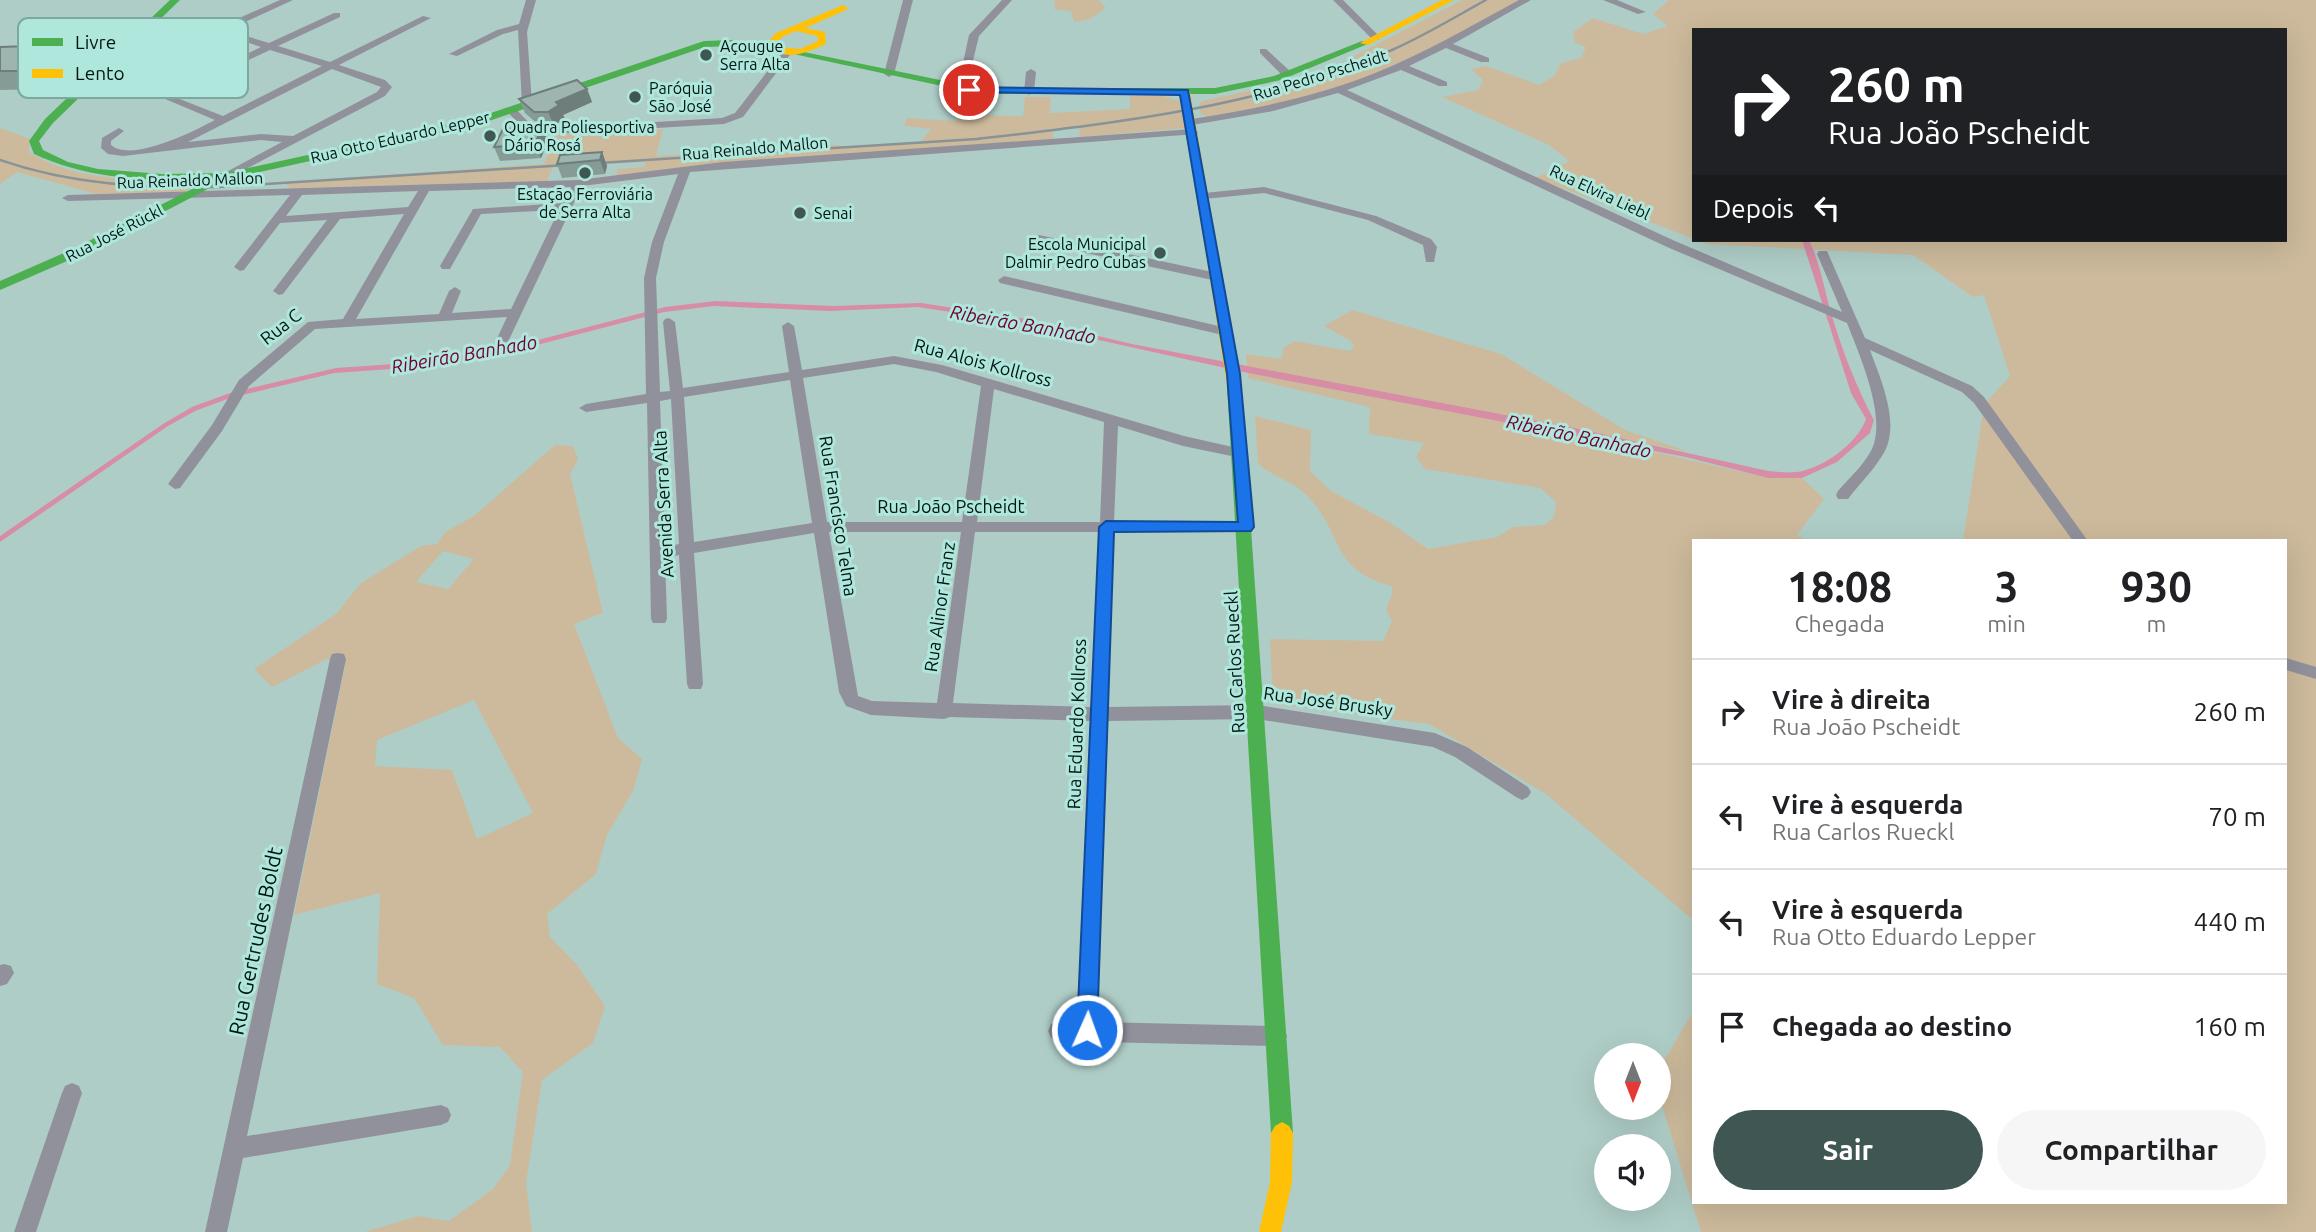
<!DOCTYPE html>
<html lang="pt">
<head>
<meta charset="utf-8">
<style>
	:root { --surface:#fff; --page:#f6f6f6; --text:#202124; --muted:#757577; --line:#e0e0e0; --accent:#3f5652 }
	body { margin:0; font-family:Ubuntu,sans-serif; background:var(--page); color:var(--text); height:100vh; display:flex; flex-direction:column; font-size:26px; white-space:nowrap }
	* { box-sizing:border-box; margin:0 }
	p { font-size:23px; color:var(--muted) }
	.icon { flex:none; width:38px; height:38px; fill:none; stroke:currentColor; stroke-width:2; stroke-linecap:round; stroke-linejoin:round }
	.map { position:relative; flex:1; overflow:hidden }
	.panel { position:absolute; left:1692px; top:539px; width:595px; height:665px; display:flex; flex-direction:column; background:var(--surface); border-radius:0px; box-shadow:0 7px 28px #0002 }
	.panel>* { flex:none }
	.hud { position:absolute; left:1692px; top:28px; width:595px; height:214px; border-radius:0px; box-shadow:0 7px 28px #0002; background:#202124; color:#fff; overflow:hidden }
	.needle { width:46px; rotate:180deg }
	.controls { position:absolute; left:1594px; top:1043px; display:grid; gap:14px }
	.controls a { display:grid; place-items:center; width:77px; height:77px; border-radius:50%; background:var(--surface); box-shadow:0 7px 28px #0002; font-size:35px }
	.pin { position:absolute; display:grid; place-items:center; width:60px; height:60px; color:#fff; margin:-30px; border:4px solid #fff; border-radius:50%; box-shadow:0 2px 7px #0007 }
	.me { position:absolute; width:77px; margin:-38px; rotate:2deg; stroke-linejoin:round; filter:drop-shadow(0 0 5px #0008) }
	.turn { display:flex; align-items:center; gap:24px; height:147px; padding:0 21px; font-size:32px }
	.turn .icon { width:91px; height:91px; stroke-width:2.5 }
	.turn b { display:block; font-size:49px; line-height:60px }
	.then { display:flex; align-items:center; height:66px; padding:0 21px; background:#0003; gap:14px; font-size:26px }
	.eta { display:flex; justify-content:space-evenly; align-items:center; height:119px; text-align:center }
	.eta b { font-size:42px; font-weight:700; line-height:49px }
	.button { display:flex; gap:14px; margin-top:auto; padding:14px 21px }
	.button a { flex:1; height:80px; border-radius:42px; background:var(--accent); color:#fff; font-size:28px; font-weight:700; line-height:80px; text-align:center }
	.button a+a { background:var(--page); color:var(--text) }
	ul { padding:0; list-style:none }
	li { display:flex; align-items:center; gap:21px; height:105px; padding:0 21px; border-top:2px solid var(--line) }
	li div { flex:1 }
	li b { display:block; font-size:26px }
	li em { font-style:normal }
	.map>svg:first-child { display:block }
</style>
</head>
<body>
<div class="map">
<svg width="2316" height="1232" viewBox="0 0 2316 1232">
	<rect width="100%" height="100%" fill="#afcdc7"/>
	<g fill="#cdba9c" fill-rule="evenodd">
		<polygon points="1055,0 1099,0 1106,8 1090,19 1074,22 1071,11 1054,9"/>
		<polygon points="1462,0 1526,0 1445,44 1337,89 1212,119 1201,114 1199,105 1202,101 1296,81 1337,65"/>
		<polygon points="1669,0 2316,0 2316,1232 1701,1232 1659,1096 1659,1069 1694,1010 1694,1202 2286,1202 2286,541 1963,541 1984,405 2010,376 1984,295 1973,297 1913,255 1708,244 1697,240 2286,240 2286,30 1694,30 1694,239 1536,178 1569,161 1549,145 1442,97 1478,90 1483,80 1471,69 1486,66 1539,85 1554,76 1561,63 1581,58 1586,47 1575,43 1573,32 1593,18 1643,34 1668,26 1653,14"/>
		<path d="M1130 96H1163L1180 101 1187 128 1079 137 1080 127 1053 131V139L615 177 618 169 644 167 646 162 553 167 547 181 300 188H289L284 182 544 164 555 135 663 129 656 156 834 145 856 148 920 143 931 129 904 126 907 118 955 121 963 114C984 114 1001 117 1023 116L1025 97H1051L1050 113 1130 109Z"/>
		<path d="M0 128 30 139 29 152C76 182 135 179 188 183L192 186 185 193 96 194 17 172 0 184Z"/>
		<polygon points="1352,310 1501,354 1625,430 1689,452 1247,367 1246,354 1281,359 1284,348 1295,341 1349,351 1354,347 1351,341 1324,326"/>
		<path d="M1248 373 1581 435 1768 478H1802L1824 499 1797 535 1807 541H1694V921L1546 794 1429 724 1273 704 1270 639 1383 641 1392 621 1386 609 1392 594V586C1327 570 1344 528 1303 492 1290 480 1271 476 1258 463L1255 416 1311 430 1310 471 1331 491 1389 522 1428 549 1497 537 1513 527 1545 525 1554 517 1556 502 1540 488 1425 469 1416 457 1424 443 1369 434 1370 407 1248 378Z"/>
		<path d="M555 445 573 446 578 459 570 474 603 613 574 624 618 738 642 759 633 791 607 835 596 874 547 914 550 937 577 965 605 1006 593 1043 542 1080 526 1183 532 1232H364L418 1216 449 1221 493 1189 510 1165 523 1072 500 1047 443 1045 414 998 377 984 380 893 294 915 345 666 327 659 272 687 254 669 336 614 361 583 421 546 437 544 445 532 474 516ZM443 551 474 559 448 589 416 582ZM474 700 533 813 477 839 452 770 375 766 377 740Z"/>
	</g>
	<path fill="#d68da5" d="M1802 240H1809C1820 263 1824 288 1831 313 1842 350 1856 386 1874 420L1870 433 1837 462 1802 478H1768L1686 457 1248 373 1022 323 918 307 830 311 714 306 664 312 510 352 420 367 334 373 230 398 195 411 168 426 0 542V536L163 424 192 407 230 393 336 368 423 362 511 347 665 307 716 301 833 306 921 303 1026 319 1132 344 1584 430 1768 471C1777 472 1788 473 1797 472 1822 469 1858 443 1866 419L1851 393Z"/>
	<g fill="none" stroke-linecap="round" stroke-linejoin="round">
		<g fill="#91919c" fill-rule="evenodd">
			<path d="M280 0H293L243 23 238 30 243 35 269 43 334 13H340V17L278 46 330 62 423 16 431 18 339 65 385 80 392 87 385 96 229 178 219 176 282 142 261 140 123 156 108 154 101 148 102 138 119 128 124 131 111 141V145C132 163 194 131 215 120L158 96 261 47 237 39 228 31 237 19ZM270 50 322 66 223 116 172 96ZM332 69 381 87 377 92 293 136 261 134 188 142Z"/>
			<polygon points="526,0 536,0 527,32 532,104 527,107 522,104 518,30 503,34 457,56 449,54 497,30 519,24"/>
			<polygon points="903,0 913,0 894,74 889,77 884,74"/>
			<polygon points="1002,0 1012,0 979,36 966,89 957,91 969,35"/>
			<polygon points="1333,0 1343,0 1379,36 1379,40 1373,40"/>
			<path d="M1519 0H1531L1453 44 1489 58V62H1481L1446 48 1409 66 1447 82V86H1439L1401 70 1347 90 1675 241 1842 312 1817 254 1819 251H1827L1865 338 1972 386 1984 397 2088 541H2073L1974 403 1962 392 1870 350C1880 378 1900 421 1885 451 1875 469 1860 483 1848 499H1838L1836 495 1838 491C1849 478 1864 465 1872 449 1887 416 1859 354 1847 323L1667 247 1338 93 1273 111 1192 125 1187 122 1192 119C1254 109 1316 97 1375 73 1425 53 1471 26 1519 0Z"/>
			<polygon points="1603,0 1617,0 1646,12 1638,14"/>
			<polygon points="787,49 792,52 743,117 724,124 539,135 527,133 505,109 514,107 534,128 539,129 722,118 735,113 784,50"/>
			<polygon points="1260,49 1266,49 1291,72 1291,76 1283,76 1260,53"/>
			<polygon points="1031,69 1036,72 1034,92 1029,95 1024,92 1026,72"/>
			<path d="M1193 129 1198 132 1197 134 690 172 664 242 656 278 660 392 670 391 663 322 665 319 669 318 675 322 683 388 789 372 782 326 788 322 794 326 802 370 894 356 942 365 1184 436 1246 450 1248 453 1241 458 1183 446 1118 426 1114 522H1246L1253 527 1246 532H1114L1108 707 1257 705 1435 733 1467 747 1528 787 1531 792 1528 797 1522 800 1516 797 1455 757 1433 747 1257 719 1108 721 1097 1022 1277 1026 1284 1029 1287 1036 1284 1043 1277 1046 1058 1041 1051 1038 1048 1031 1051 1024 1058 1021 1077 1022 1091 721 950 717 944 719 871 715 846 706 839 692 814 533 694 553 703 684 701 689H689L687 684 679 555 665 558 667 619 665 623H653L651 619 647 403 586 412 579 408 586 404 646 394 644 278 652 242 678 174 582 186 505 348H495L494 345 507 317 315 329 249 386 222 431 180 488 175 489 168 484 212 425 239 380 308 322 343 319 404 214 340 219 283 294 279 295 273 291 327 220 280 223 244 270 240 271 234 267 290 195 68 201 62 198 68 195 578 180 723 162ZM571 187 563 203 473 209 440 266 442 269H450L481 214 559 210 511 309 452 313 461 291 455 287 449 291 439 314 356 319 429 191ZM418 191 408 207 286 216 302 195ZM894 364 936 372 981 386 962 522H827L803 378ZM790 380 812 523 694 542 684 397ZM994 389 1104 422 1100 522H977ZM671 399 679 544 665 547 660 401ZM829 532H961L937 703 872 701 858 696ZM975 532H1099L1091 707 953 703Z"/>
			<polygon points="1264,187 1376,216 1431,239 1437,247 1434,262 1426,262 1423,245 1368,220 1264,193 1204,199 1198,196 1204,193"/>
			<polygon points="1039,235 1217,273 1223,277 1217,281 1035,242 1035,236"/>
			<polygon points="1004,276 1227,328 1233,332 1227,336 1000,283 998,280"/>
			<polygon points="338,653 344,654 346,659 247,1136 441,1105 448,1108 451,1115 448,1122 441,1125 243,1158 227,1232 205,1232 330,659 332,654"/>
			<polygon points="2286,658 2316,667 2316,679 2286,670"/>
			<polygon points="4,964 11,966 14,973 7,984 0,986 0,965"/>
			<polygon points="72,1083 79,1086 82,1093 36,1232 14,1232 62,1093 65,1086"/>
		</g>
		<g fill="#4caf50" fill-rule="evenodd">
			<path d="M170 0H180L53 123 39 141 43 150 68 162 98 169 162 174 225 173 473 119 704 41 732 40 782 50 777 53 732 46 705 47 480 124 227 179 81 255 0 290V281L73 249 210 180C150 181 90 180 34 154L29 141 45 119Z"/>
			<polygon points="1362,41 1370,43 1281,80 1215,94 979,94 789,53 794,50 979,88 1215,88 1274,76"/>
			<polygon points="1234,381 1241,385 1293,1133 1289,1140 1282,1144 1275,1140 1271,1133 1227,385"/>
		</g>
		<g fill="#ffc107" fill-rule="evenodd">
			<polygon points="1442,0 1454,0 1368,45 1360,43"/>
			<path d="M843 5 848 8 846 10 805 28 825 32 826 44C808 52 780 65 768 42L776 33ZM796 31 817 36 818 41 800 49 781 47 778 42 782 37Z"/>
			<polygon points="1185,89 1190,92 1241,385 1234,389 1227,385 1180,92"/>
			<polygon points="1282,1122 1289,1126 1293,1133 1292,1182 1281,1232 1259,1232 1270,1182 1271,1133 1275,1126"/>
		</g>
		<path stroke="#879397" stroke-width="2.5" d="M0 160C72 185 144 188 219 187L977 139C1117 123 1262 107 1392 50 1424 36 1455 17 1486 0"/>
	</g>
	<g fill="#879b96">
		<polygon points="59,45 71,63 45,89 0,90 0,47"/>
		<polygon points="587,89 592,102 563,115 565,119 554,125 540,126 525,113 519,99"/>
		<polygon points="548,141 541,158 500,161 494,147"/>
		<polygon points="602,152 607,166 605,174 562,178 557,164"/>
	</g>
	<g fill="#6e7e7a">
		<polygon points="59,45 71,63 45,89 32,71"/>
		<polygon points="587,89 592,102 563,115 565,119 554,125 548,112 556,102"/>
		<polygon points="542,127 548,141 541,158 535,144"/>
		<polygon points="602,152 607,166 605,174 600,160"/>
	</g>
	<g fill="#9db4af" stroke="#6e7e7a" stroke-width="2">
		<polygon points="59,45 32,71 0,71 0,47"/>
		<polygon points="577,80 587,89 556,102 559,105 548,112 534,112 519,99"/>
		<polygon points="542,127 535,144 494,147 503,129"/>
		<polygon points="602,152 600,160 557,164 560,155"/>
	</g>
	<polygon fill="#1a73e8" stroke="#114b97" stroke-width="2" points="969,87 1188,90 1240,374 1254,527 1251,531 1114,532 1097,1030 1094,1037 1087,1040 1080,1037 1077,1030 1099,527 1106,521 1238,522 1227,374 1180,95 966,92 964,90"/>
	<g fill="#3f5652" stroke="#afe7dc" stroke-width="2.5">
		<circle cx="706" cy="55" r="7"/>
		<circle cx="635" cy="97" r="7"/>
		<circle cx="490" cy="136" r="7"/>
		<circle cx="585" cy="173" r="7"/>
		<circle cx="800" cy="213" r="7"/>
		<circle cx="1160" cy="253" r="7"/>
	</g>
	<g text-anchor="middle" stroke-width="6" stroke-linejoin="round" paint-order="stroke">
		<g font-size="16" fill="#021613" stroke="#afe7dc" text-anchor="start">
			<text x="720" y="52">Açougue<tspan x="720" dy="18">Serra Alta</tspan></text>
			<text x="649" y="94">Paróquia<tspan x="649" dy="18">São José</tspan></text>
			<text x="504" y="133">Quadra Poliesportiva<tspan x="504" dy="18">Dário Rosá</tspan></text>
			<text x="585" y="200" text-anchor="middle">Estação Ferroviária<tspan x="585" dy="18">de Serra Alta</tspan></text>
			<text x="814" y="219">Senai</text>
			<text x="1146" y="250" text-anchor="end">Escola Municipal<tspan x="1146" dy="18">Dalmir Pedro Cubas</tspan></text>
		</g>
		<g font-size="16" fill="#021613" stroke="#afe7dc">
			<text transform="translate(1320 75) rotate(-17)" y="6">Rua Pedro Pscheidt</text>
			<text transform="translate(400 137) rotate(-13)" y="6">Rua Otto Eduardo Lepper</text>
			<text transform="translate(755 148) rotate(-5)" y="6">Rua Reinaldo Mallon</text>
			<text transform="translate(190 180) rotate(-2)" y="6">Rua Reinaldo Mallon</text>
			<text transform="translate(1600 192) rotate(25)" y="6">Rua Elvira Liebl</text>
			<text transform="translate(114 233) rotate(-27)" y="6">Rua José Rückl</text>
		</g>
		<g font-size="18" fill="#021613" stroke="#afe7dc">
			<text transform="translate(281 327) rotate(-38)" y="6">Rua C</text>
			<text transform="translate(983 363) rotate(15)" y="6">Rua Alois Kollross</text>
			<text transform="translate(664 504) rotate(-93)" y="6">Avenida Serra Alta</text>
			<text x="951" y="513">Rua João Pscheidt</text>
			<text transform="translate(838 516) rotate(81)" y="6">Rua Francisco Telma</text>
			<text transform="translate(940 607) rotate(-82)" y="6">Rua Alinor Franz</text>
			<text transform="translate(1235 662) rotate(-93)" y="6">Rua Carlos Rueckl</text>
			<text transform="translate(1328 702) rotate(8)" y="6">Rua José Brusky</text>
			<text transform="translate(1077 724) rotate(-88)" y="6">Rua Eduardo Kollross</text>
		</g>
		<g font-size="19" font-style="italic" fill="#6f0034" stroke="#afe7dc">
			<text transform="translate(1023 324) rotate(10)" y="7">Ribeirão Banhado</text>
			<text transform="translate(464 354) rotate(-10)" y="7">Ribeirão Banhado</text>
			<text transform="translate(1579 436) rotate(12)" y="7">Ribeirão Banhado</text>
		</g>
		<g font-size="21" fill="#021613" stroke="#afe7dc">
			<text transform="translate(256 941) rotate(-78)" y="7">Rua Gertrudes Boldt</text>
		</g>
	</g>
	<rect x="18" y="18" width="230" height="80" rx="10" fill="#afe7dc" stroke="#7ba8a0" stroke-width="2"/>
	<rect x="32" y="38" width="31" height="8" fill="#4caf50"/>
	<rect x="32" y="69" width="31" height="9" fill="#ffc107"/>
	<g font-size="19" fill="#021613">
		<text x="75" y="49">Livre</text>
		<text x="75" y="80">Lento</text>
	</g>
</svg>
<div class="controls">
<a><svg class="needle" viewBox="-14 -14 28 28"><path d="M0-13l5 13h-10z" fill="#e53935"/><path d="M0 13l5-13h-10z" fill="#757577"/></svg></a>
<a><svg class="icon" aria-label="sound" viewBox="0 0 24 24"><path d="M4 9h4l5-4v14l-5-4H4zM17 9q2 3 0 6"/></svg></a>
</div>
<div class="pin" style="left:969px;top:90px;background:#d93025"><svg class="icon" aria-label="arrive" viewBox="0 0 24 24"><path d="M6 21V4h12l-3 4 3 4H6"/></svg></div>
<svg class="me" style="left:1087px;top:1030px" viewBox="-20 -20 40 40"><circle r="17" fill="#1a73e8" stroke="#fff" stroke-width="3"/><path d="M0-11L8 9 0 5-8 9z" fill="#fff"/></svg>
<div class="hud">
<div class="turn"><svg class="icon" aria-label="right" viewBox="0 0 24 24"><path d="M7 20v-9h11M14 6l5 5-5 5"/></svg><div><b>260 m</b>Rua João Pscheidt</div></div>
<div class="then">Depois<svg class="icon" aria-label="left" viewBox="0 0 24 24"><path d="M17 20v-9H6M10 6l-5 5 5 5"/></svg></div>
</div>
<section class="panel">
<div class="eta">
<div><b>18:08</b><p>Chegada</p></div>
<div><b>3</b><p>min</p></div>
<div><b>930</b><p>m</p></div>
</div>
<ul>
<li><svg class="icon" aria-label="right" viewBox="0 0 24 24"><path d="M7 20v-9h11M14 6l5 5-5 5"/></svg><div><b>Vire à direita</b><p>Rua João Pscheidt</p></div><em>260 m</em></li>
<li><svg class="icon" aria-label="left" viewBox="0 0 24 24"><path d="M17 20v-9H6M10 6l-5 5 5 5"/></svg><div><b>Vire à esquerda</b><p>Rua Carlos Rueckl</p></div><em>70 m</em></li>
<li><svg class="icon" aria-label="left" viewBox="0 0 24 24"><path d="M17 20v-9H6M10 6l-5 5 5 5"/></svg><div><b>Vire à esquerda</b><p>Rua Otto Eduardo Lepper</p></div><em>440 m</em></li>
<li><svg class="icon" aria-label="arrive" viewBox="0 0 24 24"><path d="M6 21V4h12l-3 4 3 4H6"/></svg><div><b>Chegada ao destino</b></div><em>160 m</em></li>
</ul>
<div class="button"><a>Sair</a><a>Compartilhar</a></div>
</section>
</div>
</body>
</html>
